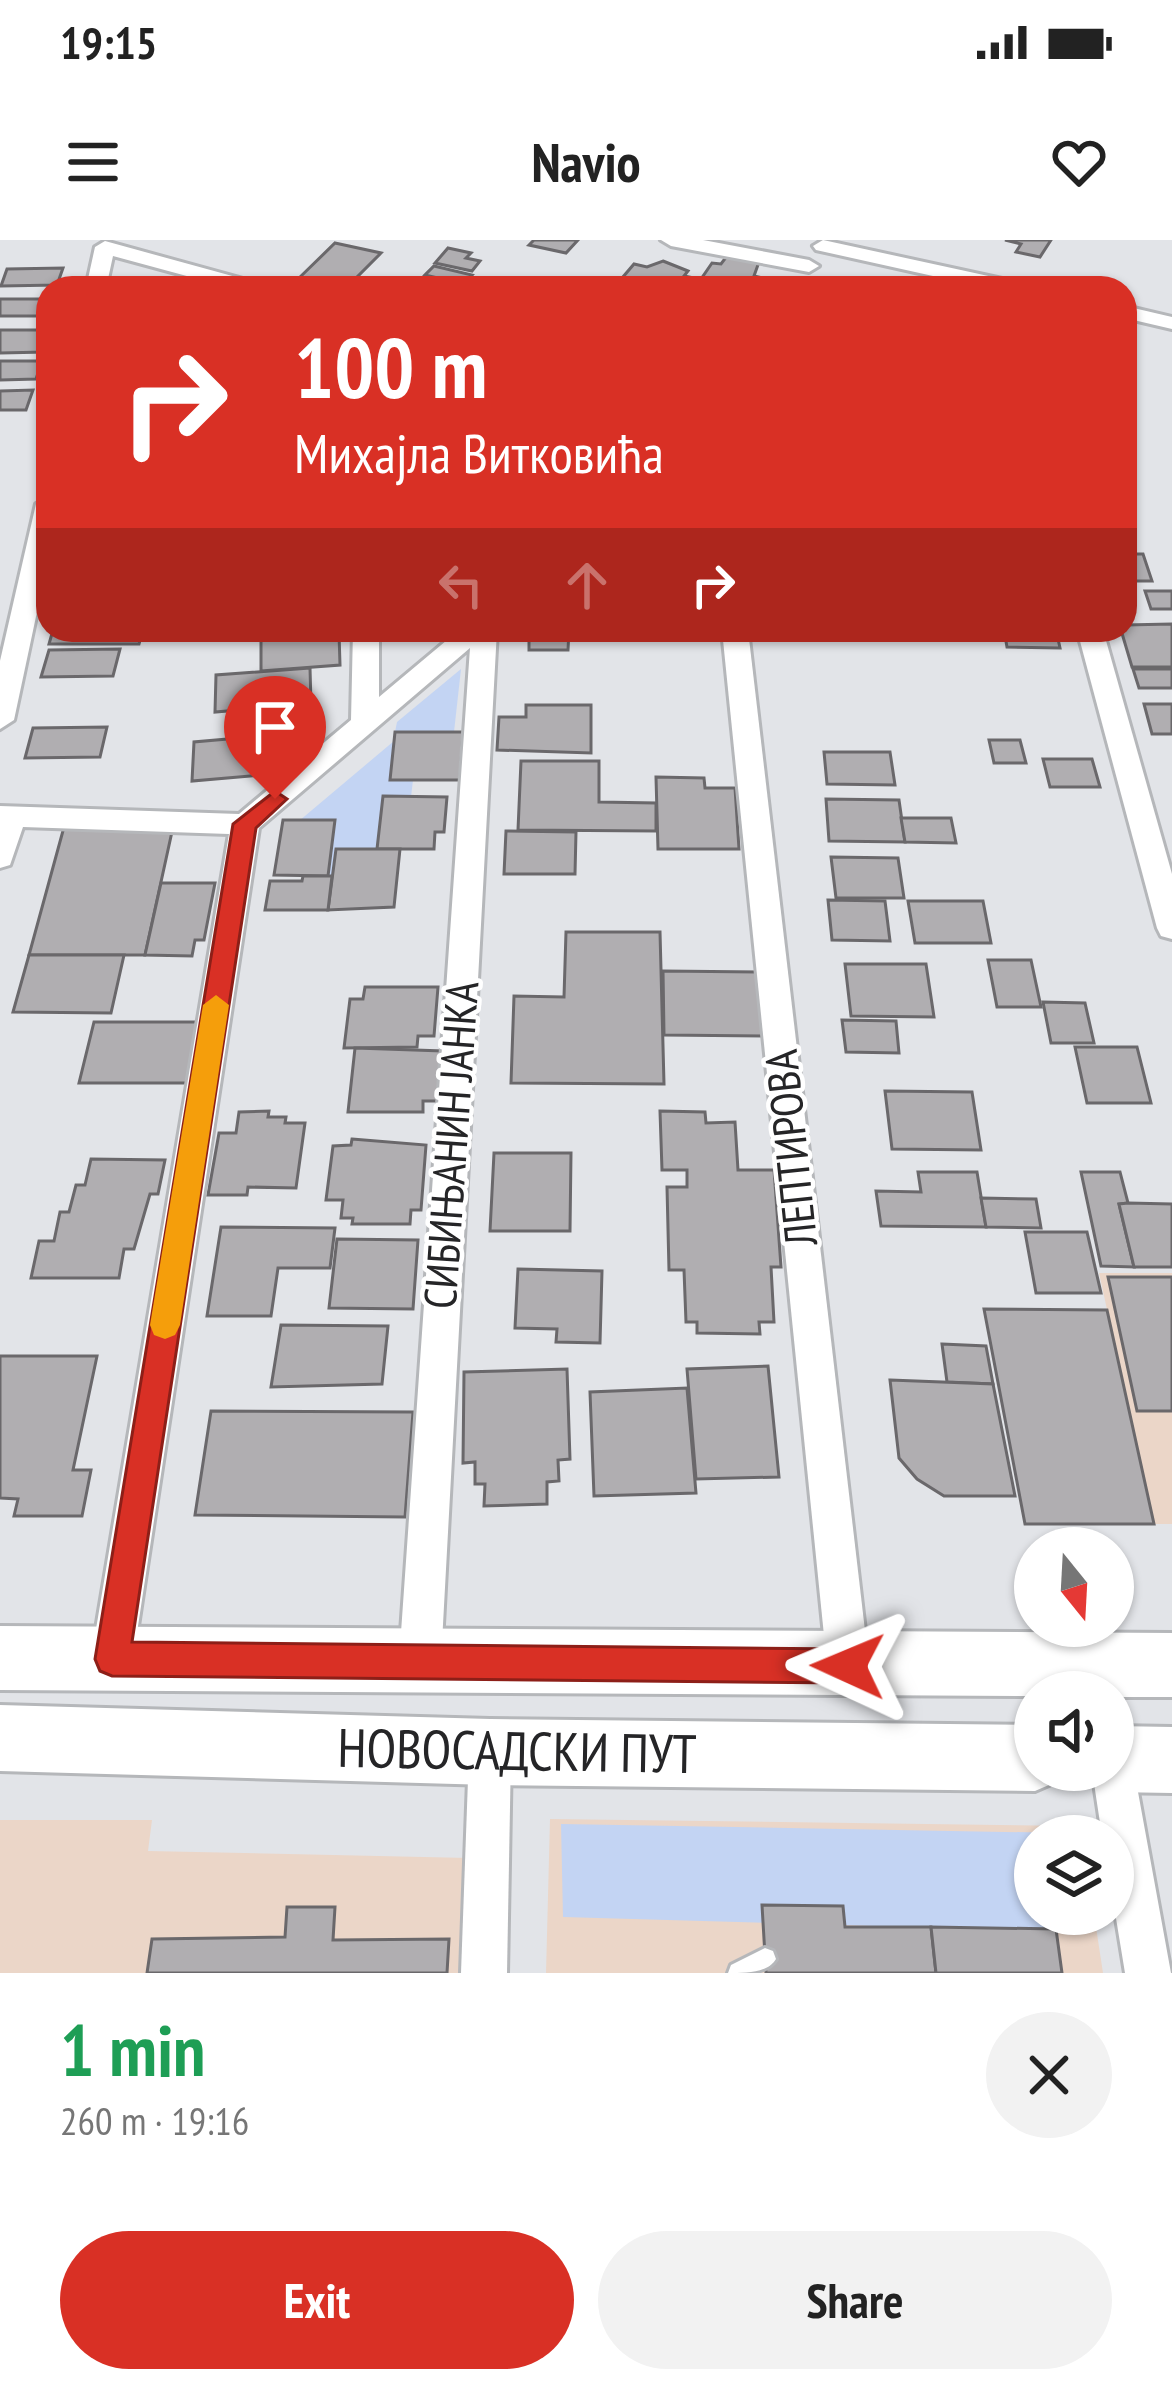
<!DOCTYPE html>
<html lang="en">
<head>
<meta charset="utf-8">
<style>
	:root { --surface:#fff; --page:#f2f2f2; --text:#222; --muted:#767676; --accent:#d93025 }
	body { margin:0; font-family:"PT Sans Narrow",sans-serif; background:var(--page); color:var(--text); height:100vh; display:flex; flex-direction:column; font-size:45px; white-space:nowrap }
	* { box-sizing:border-box; margin:0 }
	p { font-size:39px; color:var(--muted) }
	.icon { flex:none; width:66px; height:66px; fill:none; stroke:currentColor; stroke-width:2; stroke-linecap:round; stroke-linejoin:round }
	.map { position:relative; height:1733px; overflow:hidden }
	.side { display:flex; flex-direction:column; background:var(--surface); flex:1 }
	.side>* { flex:none }
	.banner { position:absolute; left:36px; top:36px; width:1101px; height:366px; border-radius:36px; box-shadow:0 3px 9px #0004; background:#d93025; color:#fff; overflow:hidden }
	.needle { width:78px; rotate:162deg }
	.controls { position:absolute; left:1014px; top:1287px; display:grid; gap:24px }
	.controls a { display:grid; place-items:center; width:120px; height:120px; border-radius:50%; background:var(--surface); box-shadow:0 3px 9px #0004; font-size:60px }
	.pin { position:absolute; display:grid; place-items:center; width:102px; height:102px; color:#fff; margin:-123px -51px; border-radius:50% 50% 50% 0; rotate:-45deg; box-shadow:0 0 12px #0007 }
	.pin .icon { rotate:45deg }
	.me { position:absolute; width:132px; margin:-66px; rotate:271deg; stroke-linejoin:round; filter:drop-shadow(0 0 9px #0008) }
	.turn { display:flex; align-items:center; gap:42px; height:252px; padding:0 60px; font-size:54px }
	.turn .icon { width:156px; height:156px; stroke-width:2.5 }
	.turn b { display:block; font-size:84px; line-height:102px }
	.lanes { display:flex; align-items:center; height:114px; padding:0 60px; background:#0003; justify-content:center; gap:60px; direction:ltr }
	.lanes .off { opacity:.35 }
	.round { display:grid; place-items:center; flex:none; width:126px; height:126px; border-radius:63px; background:var(--page) }
	.overview { display:flex; align-items:center; justify-content:space-between; height:204px; padding:0 60px }
	h1 { font-size:72px; font-weight:700; line-height:90px; color:#1e9e55 }
	.button { display:flex; gap:24px; margin-top:auto; padding:24px 60px }
	.button a { flex:1; height:138px; border-radius:72px; background:var(--accent); color:#fff; font-size:48px; font-weight:700; line-height:138px; text-align:center }
	.button a+a { background:var(--page); color:var(--text) }
	.status { display:flex; justify-content:space-between; align-items:center; height:84px; padding:0 60px; background:var(--surface); direction:ltr }
	.status svg { height:33px; fill:currentColor }
	header { display:flex; justify-content:space-between; align-items:center; height:156px; padding:0 60px; background:var(--surface); font-size:54px; font-weight:700 }
	.map>svg:first-child { display:block }
</style>
</head>
<body>
<div class="status"><b>19:15</b><svg viewBox="0 0 49 12"><path d="M0 12V9h3v3zM5 12V6h3v6zM10 12V3h3v9zM15 12V0h3v12zM26 1h20v11H26zM47 4h2v5h-2z"/></svg></div>
<header><svg class="icon" aria-label="menu" viewBox="0 0 24 24"><path d="M4 6h16M4 12h16M4 18h16"/></svg>Navio<svg class="icon" aria-label="heart" viewBox="0 0 24 24"><path d="M12 20l-8-8c-3-5 5-10 8-4 3-6 11-1 8 4z"/></svg></header>
<div class="map">
<svg width="1172" height="1733" viewBox="0 0 1172 1733">
	<rect width="100%" height="100%" fill="#e2e4e8"/>
	<g fill="#ebd6c8">
		<polygon points="1099,1033 1172,1033 1172,1284 1154,1284"/>
		<polygon points="550,1579 1080,1586 1082,1596 1035,1596 1035,1674 1094,1674 1103,1733 546,1733"/>
		<polygon points="0,1580 152,1580 148,1611 469,1618 463,1733 0,1733"/>
	</g>
	<g fill="#c3d4f3">
		<polygon points="461,429 454,492 395,492 397,482"/>
		<polygon points="394,501 413,540 411,557 383,557 377,609 337,609 332,636 328,636 335,581 299,581"/>
		<polygon points="561,1584 1067,1593 1035,1596 1035,1674 1079,1674 1081,1692 563,1677"/>
	</g>
	<g fill="#b0aeb1" stroke="#6a686b" stroke-width="3">
		<polygon points="534,0 578,0 566,13 529,5"/>
		<polygon points="1005,0 1051,0 1040,17 1016,12 1021,4"/>
		<polygon points="335,3 381,13 346,48 299,38"/>
		<polygon points="448,8 471,13 466,18 480,21 472,31 435,23"/>
		<polygon points="727,16 759,22 754,36 767,39 761,48 697,45 712,23 721,24"/>
		<polygon points="663,21 688,31 684,36 694,38 687,47 617,44 634,24 647,27"/>
		<polygon points="434,26 472,35 463,44 425,35"/>
		<polygon points="63,28 57,45 1,46 7,29"/>
		<rect x="0" y="59" width="48" height="17"/>
		<polygon points="0,90 48,90 45,112 0,113"/>
		<polygon points="0,121 42,121 36,139 0,140"/>
		<polygon points="33,150 26,170 0,170 0,151"/>
		<polygon points="1125,314 1143,314 1152,341 1125,341"/>
		<polygon points="1145,351 1172,351 1172,369 1151,369"/>
		<polygon points="1172,384 1172,427 1132,427 1121,390 1125,385"/>
		<polygon points="53,390 143,390 139,404 49,404"/>
		<polygon points="299,390 299,396 339,393 340,425 261,431 261,399 275,398 275,391"/>
		<polygon points="529,390 569,390 568,410 529,410"/>
		<polygon points="1004,390 1056,390 1060,408 1007,407"/>
		<polygon points="120,409 113,436 41,437 49,410"/>
		<polygon points="310,428 311,464 215,472 216,435"/>
		<polygon points="1133,429 1172,429 1172,448 1139,448"/>
		<polygon points="1144,464 1172,464 1172,494 1152,494"/>
		<polygon points="526,465 591,465 591,513 497,510 499,477 526,477"/>
		<polygon points="107,487 100,517 25,518 33,488"/>
		<polygon points="395,492 463,492 460,540 390,540"/>
		<polygon points="274,495 274,517 261,517 261,535 192,541 194,502"/>
		<polygon points="989,500 1020,500 1026,523 994,523"/>
		<polygon points="824,512 890,512 895,545 827,544"/>
		<polygon points="1043,519 1092,519 1100,547 1050,547"/>
		<polygon points="521,521 599,521 599,562 656,563 656,591 518,590"/>
		<polygon points="656,537 704,538 705,548 735,548 739,609 658,609"/>
		<polygon points="383,556 447,557 444,592 435,592 434,609 377,609"/>
		<polygon points="826,559 899,560 905,602 829,601"/>
		<polygon points="901,578 951,578 956,603 905,602"/>
		<polygon points="283,580 335,580 328,636 274,635"/>
		<polygon points="64,587 173,587 145,715 29,715"/>
		<polygon points="506,591 576,592 575,634 504,634"/>
		<polygon points="336,609 400,609 394,667 328,670"/>
		<polygon points="831,617 898,618 904,658 836,658"/>
		<polygon points="303,636 332,636 328,670 265,670 270,641 302,641"/>
		<polygon points="161,643 215,643 204,700 195,700 192,716 145,715"/>
		<polygon points="828,660 885,661 890,701 832,700"/>
		<polygon points="908,661 983,661 991,703 915,703"/>
		<polygon points="566,692 660,692 664,844 511,843 514,756 564,757"/>
		<polygon points="29,715 124,715 111,773 13,772"/>
		<polygon points="988,720 1031,720 1041,767 997,767"/>
		<polygon points="845,724 926,724 934,777 851,776"/>
		<polygon points="663,731 758,732 763,796 664,795"/>
		<polygon points="365,747 438,747 434,796 418,796 417,807 344,808 350,759 363,759"/>
		<polygon points="1043,762 1085,763 1094,803 1051,803"/>
		<polygon points="842,780 896,781 899,813 846,812"/>
		<polygon points="94,782 199,782 188,843 79,843"/>
		<polygon points="1075,807 1137,807 1151,863 1087,863"/>
		<polygon points="355,808 443,811 439,861 423,861 423,872 348,872"/>
		<polygon points="885,851 972,852 981,910 892,909"/>
		<polygon points="269,871 268,877 286,877 285,883 305,883 296,948 248,947 247,955 208,955 219,893 236,893 239,872"/>
		<polygon points="660,871 705,872 706,883 735,882 738,930 774,930 781,1027 771,1027 774,1082 759,1082 760,1094 697,1093 697,1082 686,1082 684,1030 669,1030 667,947 687,947 687,930 662,930"/>
		<polygon points="352,899 426,905 421,970 411,970 410,984 352,984 353,978 341,978 343,960 326,960 333,906 351,905"/>
		<polygon points="494,913 571,913 570,991 490,991"/>
		<polygon points="91,919 165,920 158,954 150,954 134,1009 124,1009 119,1038 31,1038 39,1001 54,1001 60,972 69,972 76,945 85,945"/>
		<polygon points="918,932 977,932 986,987 881,986 876,951 921,952"/>
		<polygon points="1081,932 1120,932 1128,963 1119,964 1134,1027 1101,1026"/>
		<polygon points="981,958 1036,959 1041,988 986,987"/>
		<polygon points="1128,963 1172,964 1172,1027 1134,1027 1119,964"/>
		<polygon points="221,987 335,988 330,1028 278,1028 271,1076 207,1076"/>
		<polygon points="1025,992 1087,992 1101,1053 1036,1053"/>
		<polygon points="337,999 418,1000 413,1069 329,1068"/>
		<polygon points="518,1029 602,1031 600,1103 556,1102 557,1089 515,1088"/>
		<polygon points="1108,1037 1172,1037 1172,1171 1137,1171"/>
		<polygon points="984,1069 1107,1070 1154,1284 1025,1284"/>
		<polygon points="281,1085 388,1086 382,1144 271,1147"/>
		<polygon points="942,1104 986,1106 993,1144 947,1142"/>
		<polygon points="0,1116 97,1116 73,1230 91,1230 82,1276 14,1276 18,1259 0,1258"/>
		<polygon points="768,1126 779,1237 696,1239 687,1129"/>
		<polygon points="567,1129 570,1219 558,1220 559,1241 547,1242 547,1264 484,1266 485,1244 475,1244 475,1222 463,1223 464,1132"/>
		<polygon points="890,1140 993,1144 1015,1256 944,1256 917,1239 899,1218"/>
		<polygon points="687,1148 696,1253 594,1256 590,1152"/>
		<polygon points="211,1171 413,1172 405,1277 195,1275"/>
		<polygon points="762,1665 843,1666 845,1687 931,1687 936,1733 766,1733"/>
		<polygon points="287,1667 335,1667 333,1700 449,1699 447,1733 147,1733 152,1699 285,1697"/>
		<polygon points="931,1687 1056,1689 1062,1733 936,1733"/>
	</g>
	<g fill="none" stroke-linecap="round" stroke-linejoin="round">
		<g stroke="#b5b7ba" stroke-width="6">
			<path id="lane" d="M765 1708 773 1711 776 1719C768 1733 745 1733 728 1733L731 1725Z"/>
		</g>
		<g stroke="#b5b7ba" stroke-width="6">
			<g id="street">
				<polygon points="661,0 703,0 809,20 819,26 809,32 671,6"/>
				<polygon points="823,0 1016,42 1026,48 987,48 816,10 813,6"/>
				<polygon points="105,1 261,44 264,48 231,48 113,16 106,48 86,48 95,7"/>
				<polygon points="1125,66 1172,77 1172,89 1125,78"/>
				<polygon points="48,257 48,320 14,480 0,489 0,421 36,264"/>
				<polygon points="353,390 379,390 379,457 459,390 497,390 441,1421 435,1436 420,1442 405,1436 399,1421 470,408 259,588 133,1419 127,1434 112,1440 97,1434 91,1419 229,594 23,587 10,625 0,628 0,566 239,574 351,480"/>
				<polygon points="722,390 748,390 869,1425 863,1440 848,1446 833,1440 827,1425"/>
				<polygon points="1077,390 1103,390 1172,634 1172,699 1161,696 1157,688"/>
				<polygon points="490,1491 505,1497 511,1512 507,1733 461,1733 469,1512 475,1497"/>
				<polygon points="1113,1509 1128,1515 1134,1530 1171,1733 1125,1733 1113,1660 1113,1596 1102,1596 1092,1530 1113,1530"/>
			</g>
		</g>
		<g stroke="#b5b7ba" stroke-width="6">
			<g id="primary">
				<polygon points="0,1386 1172,1393 1172,1457 1113,1457 1113,1452 1035,1452 1035,1456 0,1450"/>
				<polygon points="0,1465 490,1479 1035,1485 1035,1530 1063,1530 1058,1541 1035,1551 490,1545 0,1531"/>
				<polygon points="1113,1486 1172,1487 1172,1553 1113,1552 1090,1542 1085,1530 1113,1530"/>
			</g>
		</g>
		<use href="#lane" fill="#fff" fill-rule="evenodd"/>
		<use href="#street" fill="#fff" fill-rule="evenodd"/>
		<use href="#primary" fill="#fff" fill-rule="evenodd"/>
	</g>
	<polygon fill="#d93025" stroke="#8d1f18" stroke-width="3" points="275,551 287,559 256,588 132,1402 848,1409 860,1414 865,1426 860,1438 848,1443 112,1436 100,1431 95,1419 233,584"/>
	<polygon fill="#f59e0b" points="216,755 229,765 180,1085 175,1095 165,1099 154,1095 150,1085 203,765"/>
	<g text-anchor="middle" stroke-width="9" stroke-linejoin="round" paint-order="stroke">
		<g font-size="45" fill="#252527" stroke="#fff">
			<text transform="translate(451 905) rotate(-86)" y="16">СИБИЊАНИН ЈАНКА</text>
			<text transform="translate(791 908) rotate(-96)" y="16">ЛЕПТИРОВА</text>
		</g>
		<g font-size="54" fill="#252527" stroke="#fff">
			<text transform="translate(517 1511) rotate(1)" y="19">НОВОСАДСКИ ПУТ</text>
		</g>
	</g>
</svg>
<div class="controls">
<a><svg class="needle" viewBox="-14 -14 28 28"><path d="M0-13l5 13h-10z" fill="#e53935"/><path d="M0 13l5-13h-10z" fill="#767676"/></svg></a>
<a><svg class="icon" aria-label="sound" viewBox="0 0 24 24"><path d="M4 9h4l5-4v14l-5-4H4zM17 9q2 3 0 6"/></svg></a>
<a><svg class="icon" aria-label="layers" viewBox="0 0 24 24"><path d="M12 4l9 5-9 5-9-5zM3 14l9 5 9-5"/></svg></a>
</div>
<div class="pin" style="left:275px;top:559px;background:#d93025"><svg class="icon" aria-label="arrive" viewBox="0 0 24 24"><path d="M6 21V4h12l-3 4 3 4H6"/></svg></div>
<svg class="me" style="left:848px;top:1426px" viewBox="-20 -20 40 40"><path d="M0-17L14 15 0 8-14 15z" fill="#d93025" stroke="#fff" stroke-width="4"/></svg>
<div class="banner">
<div class="turn"><svg class="icon" aria-label="right" viewBox="0 0 24 24"><path d="M7 20v-9h11M14 6l5 5-5 5"/></svg><div><b>100 m</b>Михајла Витковића</div></div>
<div class="lanes"><svg class="icon off" aria-label="left" viewBox="0 0 24 24"><path d="M17 20v-9H6M10 6l-5 5 5 5"/></svg><svg class="icon off" aria-label="ahead" viewBox="0 0 24 24"><path d="M12 20V5M6 11l6-6 6 6"/></svg><svg class="icon" aria-label="right" viewBox="0 0 24 24"><path d="M7 20v-9h11M14 6l5 5-5 5"/></svg></div>
</div>
</div>
<section class="side">
<div class="overview"><div><h1>1 min</h1><p>260 m · 19:16</p></div><a class="round"><svg class="icon" aria-label="close" viewBox="0 0 24 24"><path d="M6 6l12 12M18 6L6 18"/></svg></a></div>
<div class="button"><a>Exit</a><a>Share</a></div>
</section>
</body>
</html>
